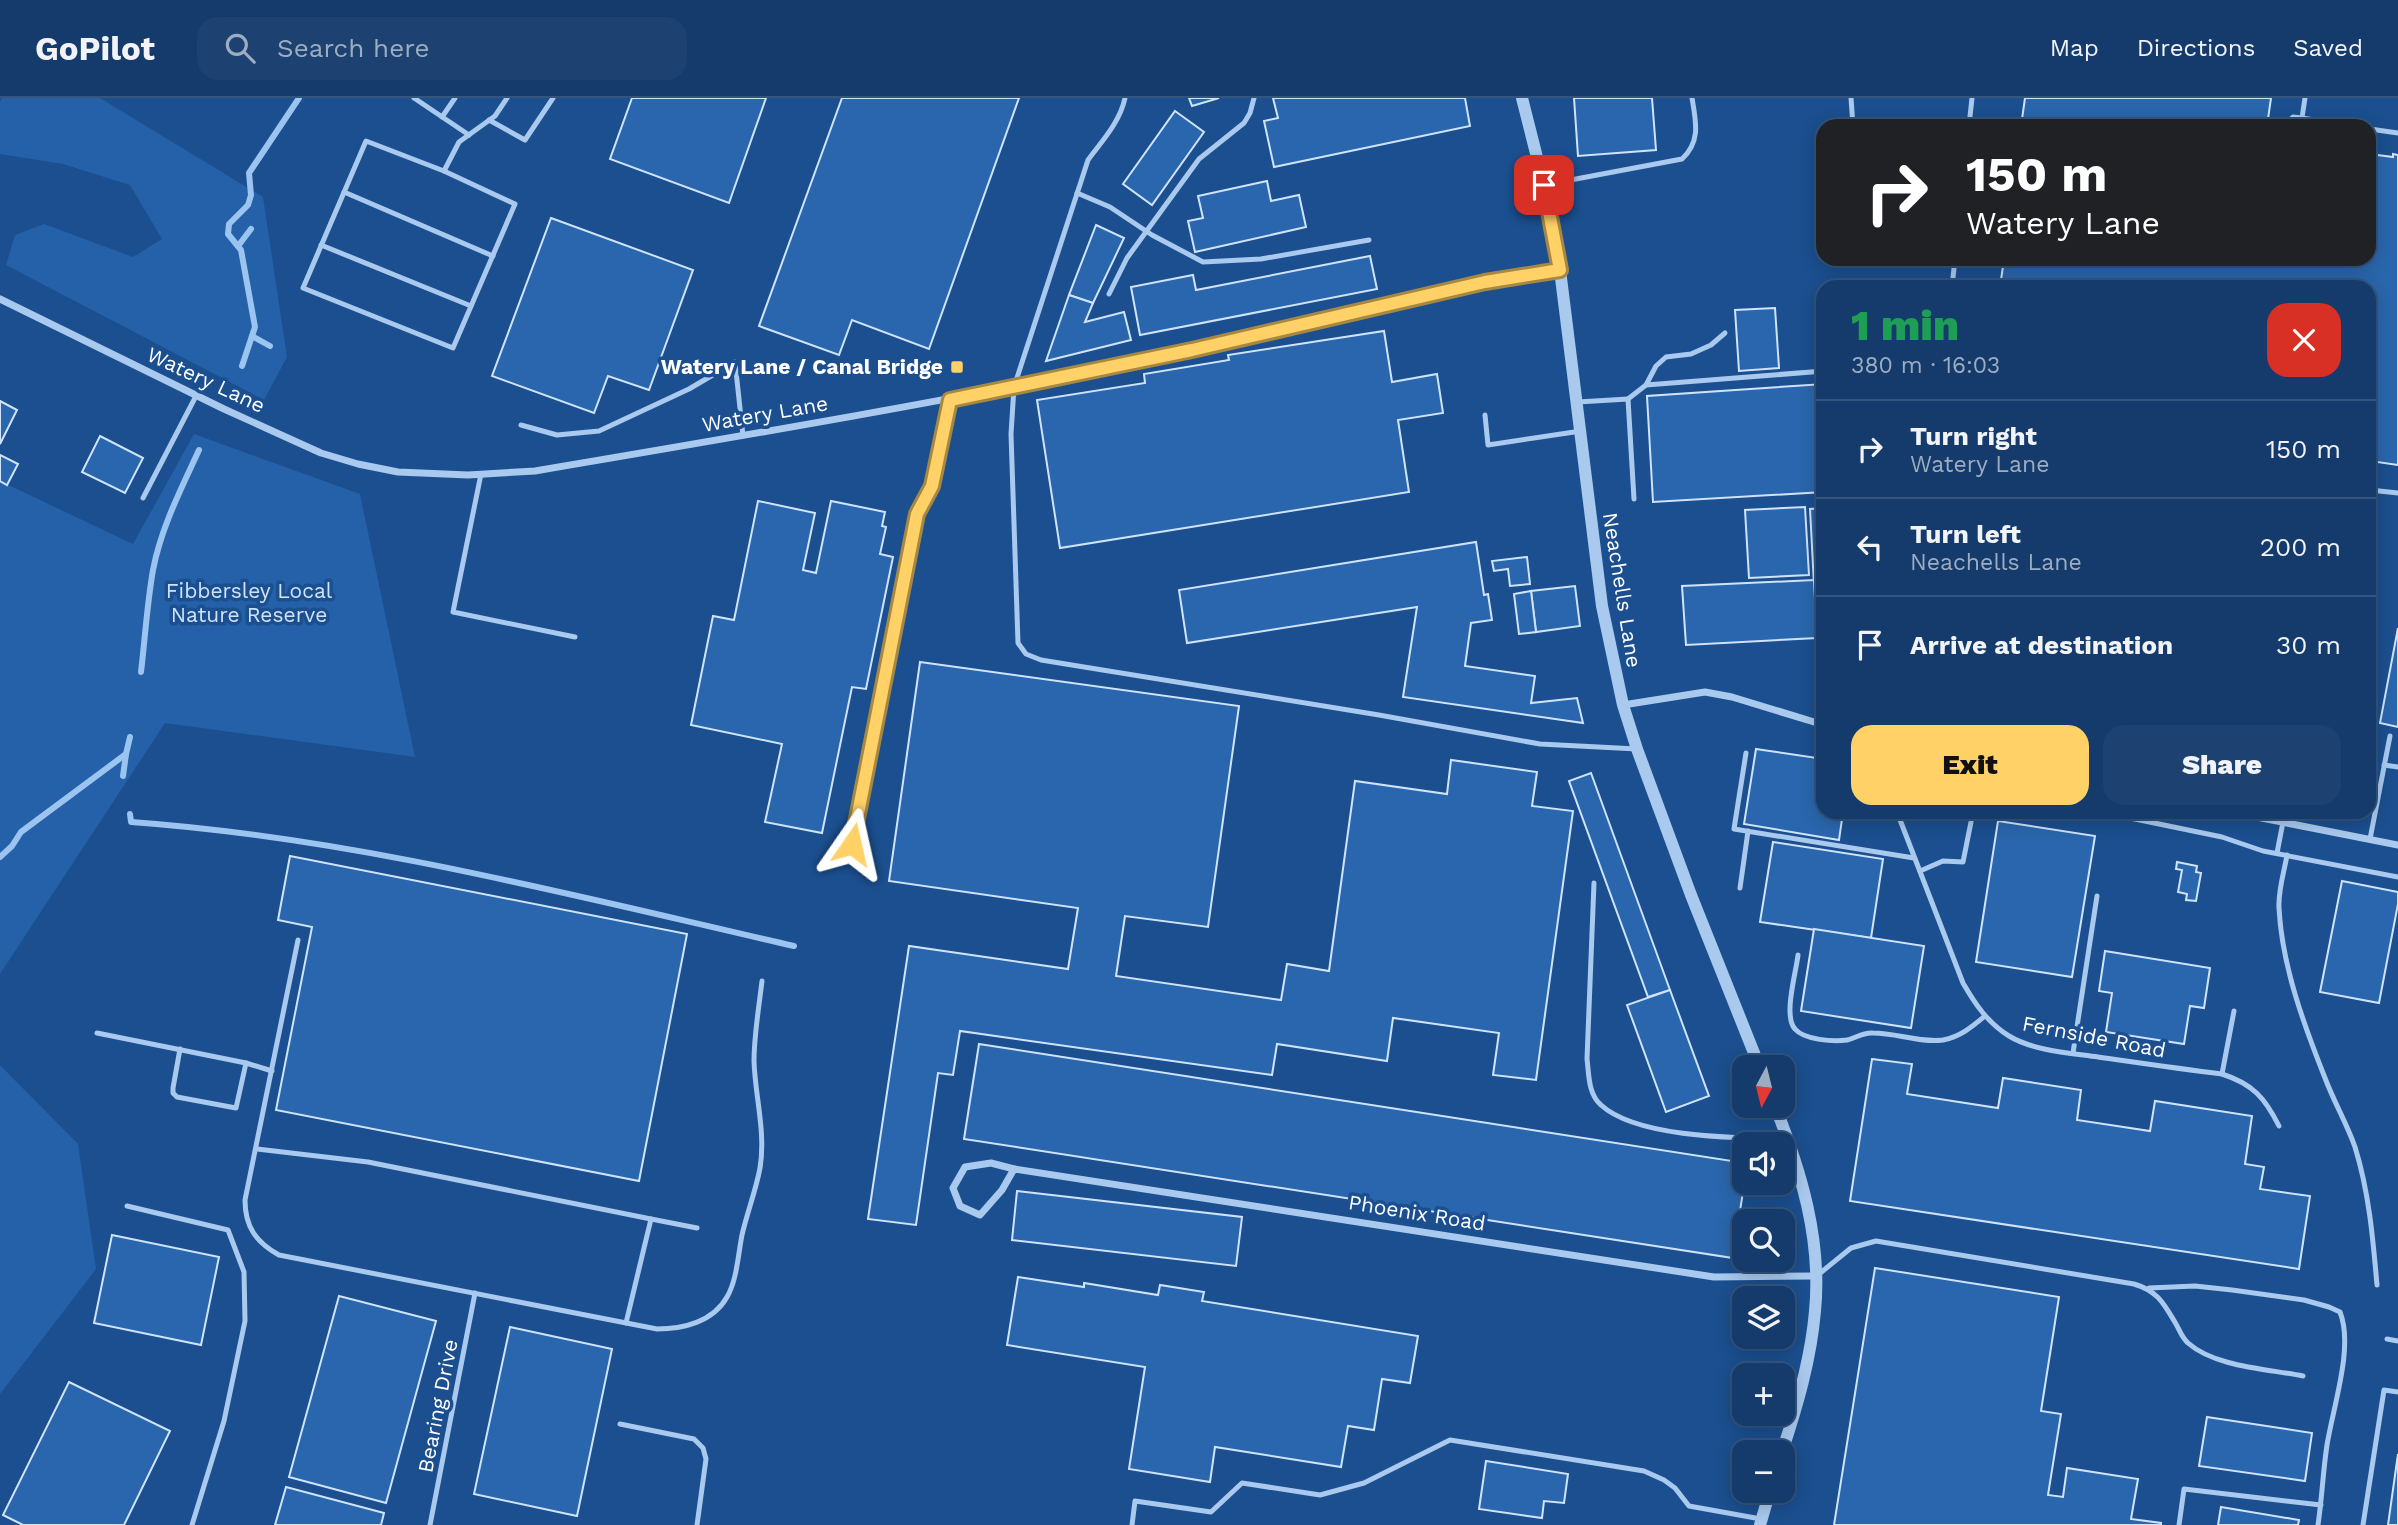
<!DOCTYPE html>
<html lang="en">
<head>
<meta charset="utf-8">
<style>
	:root { --surface:#143b6b; --page:#1d4271; --text:#f1f3f6; --muted:#9dadc1; --line:#33557e; --accent:#ffd166 }
	body { margin:0; font-family:"Work Sans",sans-serif; background:var(--page); color:var(--text); height:100vh; display:flex; flex-direction:column; font-size:26px; white-space:nowrap }
	* { box-sizing:border-box; margin:0 }
	p { font-size:23px; color:var(--muted) }
	.icon { flex:none; width:38px; height:38px; fill:none; stroke:currentColor; stroke-width:2; stroke-linecap:round; stroke-linejoin:round }
	.map { position:relative; flex:1; overflow:hidden }
	.panel { position:absolute; left:1816px; top:182px; width:560px; height:539px; display:flex; flex-direction:column; background:var(--surface); border-radius:21px; box-shadow:0 4px 18px #0003,0 0 0 2px var(--line) }
	.panel>* { flex:none }
	.banner { position:absolute; left:1816px; top:21px; width:560px; height:147px; border-radius:21px; box-shadow:0 4px 18px #0003,0 0 0 2px var(--line); background:#202124; color:#fff; overflow:hidden }
	.needle { width:46px; rotate:187deg }
	.tools { position:absolute; left:1732px; top:957px; display:grid; gap:14px }
	.tools a { display:grid; place-items:center; width:63px; height:63px; border-radius:14px; background:var(--surface); box-shadow:0 4px 18px #0003,0 0 0 2px var(--line); font-size:35px }
	.pin { position:absolute; display:grid; place-items:center; width:60px; height:60px; color:#fff; margin:-30px; border-radius:14px; box-shadow:0 4px 10px #0006 }
	.me { position:absolute; width:77px; margin:-38px; rotate:11deg; stroke-linejoin:round; filter:drop-shadow(0 0 5px #0008) }
	.turn { display:flex; align-items:center; gap:24px; height:147px; padding:0 35px; font-size:32px }
	.turn .icon { width:91px; height:91px; stroke-width:2.5 }
	.turn b { display:block; font-size:49px; line-height:60px }
	.round { display:grid; place-items:center; flex:none; width:74px; height:74px; border-radius:21px; background:var(--page) }
	.headline { display:flex; align-items:center; justify-content:space-between; height:119px; padding:0 35px }
	h1 { font-size:42px; font-weight:800; line-height:52px; color:#1e9e55 }
	.cta { display:flex; gap:14px; margin-top:auto; padding:14px 35px }
	.cta a { flex:1; height:80px; border-radius:21px; background:var(--accent); color:#111; font-size:28px; font-weight:800; line-height:80px; text-align:center }
	.cta a+a { background:var(--page); color:var(--text) }
	ul { padding:0; list-style:none }
	li { display:flex; align-items:center; gap:21px; height:98px; padding:0 35px; border-top:2px solid var(--line) }
	li div { flex:1 }
	li b { display:block; font-size:26px }
	li em { font-style:normal }
	header { display:flex; align-items:center; gap:42px; box-sizing:border-box; height:98px; padding:0 35px; background:var(--surface); border-bottom:2px solid var(--line) }
	header strong { font-size:33px }
	nav { display:flex; gap:38px; margin-inline-start:auto; font-size:24px }
	.search { width:490px; height:63px; background:var(--page); display:flex; align-items:center; gap:18px; box-sizing:border-box; padding:0 24px; border-radius:21px; color:var(--muted); font-size:26px }
	.map>svg:first-child { display:block }
</style>
</head>
<body>
<header>
<strong>GoPilot</strong>
<div class="search"><svg class="icon" aria-label="search" viewBox="0 0 24 24"><circle cx="10" cy="10" r="6"/><path d="M15 15l6 6"/></svg>Search here</div>
<nav><a>Map</a><a>Directions</a><a>Saved</a></nav>
</header>
<div class="map">
<svg width="2398" height="1427" viewBox="0 0 2398 1427">
	<rect width="100%" height="100%" fill="#1b4f8f"/>
	<g fill="#2461a8">
		<polygon points="2,0 100,0 263,99 287,259 264,302 6,167 15,137 44,126 133,159 162,141 130,87 63,66 0,56 0,4"/>
		<polygon points="194,336 360,396 415,659 165,625 0,876 0,383 133,446"/>
		<polygon points="0,967 78,1046 96,1171 0,1296"/>
	</g>
	<g fill="none" stroke-linecap="round" stroke-linejoin="round">
		<g stroke="#9cc4f0" stroke-width="6">
			<polyline points="238,148 251,131"/>
			<polyline points="252,238 270,248"/>
			<polyline points="242,268 255,229 241,152 228,136 229,126 248,107 251,97 249,75 299,0"/>
			<path d="M141 574C145 541 147 506 153 472 161 430 181 391 199 352"/>
			<polyline points="123,678 126,656"/>
			<path d="M130 716 131 724C355 740 575 798 794 848"/>
			<polyline points="0,759 12,748 21,734 126,656 130,639"/>
		</g>
	</g>
	<g fill="#2a66ad" stroke="#cfe3fa" stroke-width="2">
		<polygon points="632,0 766,0 729,105 610,61"/>
		<polygon points="842,0 1019,0 929,251 852,222 839,257 759,228"/>
		<polygon points="1189,0 1219,0 1192,8"/>
		<polygon points="1273,0 1465,0 1470,28 1274,69 1264,23 1278,20"/>
		<polygon points="1574,0 1652,0 1656,52 1578,58"/>
		<polygon points="2025,0 2271,0 2267,28 2021,28"/>
		<polygon points="1175,13 1204,34 1152,107 1123,86"/>
		<polygon points="2370,56 2393,59 2393,56 2398,57 2398,367 2370,363 2370,189 2000,189 2004,161 2370,161"/>
		<polygon points="1267,83 1271,103 1299,97 1306,129 1195,154 1188,123 1203,120 1198,98"/>
		<polygon points="551,120 693,172 649,292 608,278 594,315 492,278"/>
		<polygon points="1096,127 1124,140 1093,205 1069,197"/>
		<polygon points="1370,158 1377,191 1140,237 1131,189 1193,177 1196,192"/>
		<polygon points="1069,197 1093,205 1085,224 1124,214 1131,242 1046,263"/>
		<polygon points="1775,210 1779,270 1739,273 1735,212"/>
		<polygon points="1384,233 1392,284 1437,276 1443,315 1398,322 1409,394 1060,450 1037,302 1145,285 1144,276 1229,262 1228,257"/>
		<polygon points="1824,286 1824,394 1653,404 1647,298"/>
		<polygon points="0,303 17,312 0,346"/>
		<polygon points="100,338 143,360 125,395 82,374"/>
		<polygon points="0,357 18,366 7,387 0,383"/>
		<polygon points="758,403 815,415 803,472 816,475 831,403 885,414 882,428 886,429 880,456 893,459 866,591 852,589 822,735 765,724 782,646 691,627 713,518 734,522"/>
		<polygon points="1805,409 1809,477 1749,480 1745,412"/>
		<polygon points="1824,410 1824,582 1819,582 1810,411"/>
		<polygon points="1476,444 1484,497 1488,496 1492,522 1471,525 1465,568 1535,578 1531,605 1577,600 1583,625 1403,599 1417,509 1187,545 1179,492"/>
		<polygon points="1527,459 1530,486 1510,488 1508,471 1494,473 1492,463"/>
		<polygon points="1814,482 1817,540 1686,547 1682,488"/>
		<polygon points="1575,488 1580,528 1536,534 1531,493"/>
		<polygon points="1531,493 1536,534 1519,536 1514,496"/>
		<polygon points="2398,530 2398,629 2380,625"/>
		<polygon points="920,564 1239,608 1208,829 1125,818 1116,878 1281,902 1287,866 1329,873 1355,683 1447,696 1451,662 1537,674 1532,708 1573,713 1536,982 1493,977 1499,935 1393,920 1387,963 1277,946 1272,977 960,933 953,977 938,975 916,1127 868,1121 909,848 1068,871 1078,810 889,783"/>
		<polygon points="1756,651 1824,661 1824,714 1843,714 1839,742 1744,726"/>
		<polygon points="1591,675 1670,892 1648,899 1569,683"/>
		<polygon points="1998,723 2095,738 2072,879 1976,864"/>
		<polygon points="1773,744 1883,761 1871,840 1760,824"/>
		<polygon points="290,758 687,836 639,1083 276,1012 312,829 278,822"/>
		<polygon points="2177,764 2197,768 2196,774 2201,775 2196,803 2186,802 2187,796 2178,794 2182,772 2176,771"/>
		<polygon points="2342,783 2398,794 2398,806 2379,905 2320,894"/>
		<polygon points="1814,831 1924,848 1911,930 1801,913"/>
		<polygon points="2105,853 2210,870 2204,910 2190,908 2184,946 2106,934 2112,895 2099,893"/>
		<polygon points="1670,892 1709,998 1666,1014 1627,907"/>
		<polygon points="979,946 1745,1065 1745,1080 1733,1160 964,1041"/>
		<polygon points="1872,961 1912,966 1907,996 1998,1010 2003,980 2081,992 2077,1022 2150,1033 2155,1003 2252,1018 2245,1066 2264,1069 2260,1091 2310,1098 2299,1171 1850,1103"/>
		<polygon points="1017,1093 1242,1119 1236,1168 1012,1142"/>
		<polygon points="112,1137 219,1159 201,1247 94,1225"/>
		<polygon points="1875,1170 2059,1199 2041,1313 2061,1316 2048,1397 2063,1399 2067,1370 2138,1381 2131,1421 2161,1425 2161,1427 1834,1427"/>
		<polygon points="1018,1179 1084,1189 1084,1185 1158,1197 1160,1187 1204,1194 1202,1203 1418,1238 1410,1285 1382,1281 1374,1332 1348,1328 1341,1369 1215,1349 1210,1384 1129,1371 1145,1269 1007,1247"/>
		<polygon points="339,1198 436,1223 386,1405 289,1379"/>
		<polygon points="510,1229 612,1251 577,1418 474,1396"/>
		<polygon points="69,1284 170,1333 124,1427 23,1427 3,1417"/>
		<polygon points="2207,1319 2312,1335 2305,1383 2199,1368"/>
		<polygon points="2398,1356 2398,1427 2388,1427"/>
		<polygon points="1486,1363 1568,1376 1564,1405 1544,1403 1542,1420 1479,1411"/>
		<polygon points="286,1389 384,1415 381,1427 275,1427"/>
		<polygon points="2221,1409 2299,1422 2298,1427 2218,1427"/>
	</g>
	<g fill="none" stroke-linecap="round" stroke-linejoin="round">
		<g stroke="#a9c9ee" stroke-width="5">
			<polyline points="414,0 469,37"/>
			<path d="M1125 0C1120 24 1102 43 1088 62L1014 289 1011 336 1018 545 1026 556 1041 562 1379 617 1540 646 1637 651"/>
			<polyline points="1851,0 1853,28"/>
			<polyline points="2305,0 2302,20 2352,28"/>
			<polyline points="442,19 455,0"/>
			<polyline points="489,22 525,42 553,0"/>
			<polyline points="1969,28 1972,0"/>
			<polyline points="2287,28 2288,24 2293,19 2302,20"/>
			<polyline points="2370,31 2398,35"/>
			<polygon points="366,43 444,73 515,106 453,250 303,190"/>
			<polyline points="444,73 459,44 495,18 507,0"/>
			<path d="M1544 87 1682 61C1701 43 1696 24 1692 0"/>
			<polyline points="344,94 493,158"/>
			<polyline points="1077,95 1110,109 1152,137 1203,164 1261,161 1369,142"/>
			<polyline points="321,147 471,208"/>
			<polyline points="1952,189 1955,161"/>
			<polyline points="1109,196 1127,160 1199,61 1244,25 1250,15 1254,0"/>
			<polyline points="1646,287 1824,273"/>
			<polyline points="1628,301 1646,287 1656,268 1666,259 1691,256 1711,247 1725,235"/>
			<polyline points="1578,304 1628,301 1634,401"/>
			<polyline points="1485,317 1488,347 1581,333"/>
			<polyline points="521,327 557,337 599,333 689,291 735,264 743,338"/>
			<polyline points="481,376 453,514 575,539"/>
			<polyline points="2370,392 2398,395"/>
			<polyline points="143,400 196,298"/>
			<polyline points="1746,655 1734,731 1914,760"/>
			<polyline points="2384,667 2398,669"/>
			<path d="M1897 714 1963 885C1975 906 1988 925 2009 938 2034 953 2070 955 2098 959 2140 965 2181 971 2222 976 2253 986 2265 1000 2279 1028"/>
			<polyline points="2101,714 2222,739 2263,753 2398,779"/>
			<polyline points="2370,741 2390,638"/>
			<polyline points="852,746 917,416 932,388 950,302"/>
			<polyline points="2277,755 2283,724"/>
			<path d="M2287 757C2284 775 2278 792 2279 810 2282 868 2304 927 2325 980 2334 1004 2347 1026 2355 1049 2369 1094 2373 1141 2377 1187"/>
			<polyline points="1920,773 1943,763 1963,764 1971,724"/>
			<path d="M1594 785 1587 961C1589 976 1588 996 1601 1007 1637 1040 1737 1040 1785 1041"/>
			<polyline points="1740,790 1748,733"/>
			<path d="M298 842 245 1102C245 1129 256 1144 279 1157L657 1231C683 1231 713 1224 727 1199 737 1182 738 1157 742 1137 747 1115 756 1092 760 1070 766 1034 755 998 754 963 754 937 759 909 762 883"/>
			<path d="M1798 857C1796 875 1783 918 1795 931 1804 942 1834 944 1847 942 1856 940 1863 934 1873 935 1897 935 1919 945 1943 942 1960 939 1973 928 1985 918"/>
			<polyline points="97,935 246,965 272,973"/>
			<polyline points="180,951 173,990 173,995 177,999 236,1010 246,965"/>
			<polyline points="2073,955 2097,798"/>
			<polyline points="2222,976 2234,913"/>
			<polyline points="257,1051 368,1064 651,1121 626,1225"/>
			<polyline points="127,1108 228,1132 244,1174 245,1223 224,1323 192,1427"/>
			<polyline points="651,1121 697,1130"/>
			<path d="M1819 1176 1851 1150 1876 1143 2134 1186C2158 1193 2164 1206 2176 1226 2180 1233 2182 1240 2188 1245 2215 1269 2268 1271 2303 1278"/>
			<path d="M2149 1190 2195 1188 2232 1192 2304 1202 2329 1209 2340 1214C2354 1249 2333 1309 2327 1347 2323 1373 2322 1400 2318 1427"/>
			<polyline points="2387,1241 2398,1243"/>
			<polyline points="620,1326 694,1341 703,1350 706,1361 697,1427"/>
			<polyline points="430,1427 475,1195"/>
			<polyline points="1132,1427 1135,1403 1211,1414 1242,1385 1320,1397 1364,1385 1450,1342 1644,1373 1664,1382 1675,1390 1689,1408 1761,1421"/>
			<polyline points="2179,1427 2184,1391 2321,1407"/>
			<polyline points="2363,1427 2384,1292 2398,1294"/>
		</g>
		<g stroke="#a9c9ee" stroke-width="7">
			<path d="M0 201 224 311 321 355 358 366 398 374 468 377 535 373C754 336 972 299 1189 253 1313 226 1435 191 1560 172"/>
			<polyline points="1623,607 1705,594 1732,599 1824,627"/>
			<polyline points="2231,714 2398,747"/>
			<polygon points="991,1065 1014,1071 1002,1092 980,1117 960,1108 953,1090 965,1069"/>
			<polyline points="1014,1071 1714,1179 1816,1178"/>
		</g>
		<g stroke="#a9c9ee" stroke-width="12">
			<polyline points="1522,0 1544,87 1560,172 1602,508 1623,607 1637,651 1691,797 1760,970"/>
			<path d="M1775 1008C1801 1073 1822 1142 1815 1213 1811 1261 1797 1309 1782 1354"/>
			<polyline points="1760,1427 1770,1393"/>
		</g>
	</g>
	<g fill="none" stroke-linecap="round" stroke-linejoin="round">
		<g stroke="#a68842" stroke-width="18">
			<polyline id="route" points="852,746 917,416 932,388 950,302 1192,252 1485,184 1560,172 1544,87"/>
		</g>
		<use href="#route" stroke="#ffd166" stroke-width="12"/>
	</g>
	<rect fill="#ffd166" stroke="#1b4f8f" stroke-width="2.5" x="950" y="262" width="14" height="14" rx="3.5"/>
	<g text-anchor="middle" stroke-width="7" stroke-linejoin="round" paint-order="stroke">
		<g font-size="21" font-weight="bold" fill="#fff" stroke="#1b4f8f" text-anchor="end">
			<text x="943" y="276">Watery Lane / Canal Bridge</text>
		</g>
		<g font-size="21" fill="#fff" stroke="#1b4f8f">
			<text transform="translate(206 282) rotate(25)" y="7">Watery Lane</text>
			<text transform="translate(765 316) rotate(-10)" y="7">Watery Lane</text>
			<text transform="translate(1622 492) rotate(81)" y="7">Neachells Lane</text>
			<text transform="translate(2094 939) rotate(11)" y="7">Fernside Road</text>
			<text transform="translate(1417 1115) rotate(9)" y="7">Phoenix Road</text>
			<text transform="translate(438 1308) rotate(-79)" y="7">Bearing Drive</text>
		</g>
		<g font-size="21" fill="#cfe3fa" stroke="#1b4f8f">
			<text x="249" y="500">Fibbersley Local<tspan x="249" dy="24">Nature Reserve</tspan></text>
		</g>
	</g>
</svg>
<div class="tools">
<a><svg class="needle" viewBox="-14 -14 28 28"><path d="M0-13l5 13h-10z" fill="#e53935"/><path d="M0 13l5-13h-10z" fill="#9dadc1"/></svg></a>
<a><svg class="icon" aria-label="sound" viewBox="0 0 24 24"><path d="M4 9h4l5-4v14l-5-4H4zM17 9q2 3 0 6"/></svg></a>
<a><svg class="icon" aria-label="search" viewBox="0 0 24 24"><circle cx="10" cy="10" r="6"/><path d="M15 15l6 6"/></svg></a>
<a><svg class="icon" aria-label="layers" viewBox="0 0 24 24"><path d="M12 4l9 5-9 5-9-5zM3 14l9 5 9-5"/></svg></a>
<a>+</a>
<a>−</a>
</div>
<div class="pin" style="left:1544px;top:87px;background:#d93025"><svg class="icon" aria-label="arrive" viewBox="0 0 24 24"><path d="M6 21V4h12l-3 4 3 4H6"/></svg></div>
<svg class="me" style="left:852px;top:746px" viewBox="-20 -20 40 40"><path d="M0-17L14 15 0 8-14 15z" fill="#ffd166" stroke="#fff" stroke-width="4"/></svg>
<div class="banner">
<div class="turn"><svg class="icon" aria-label="right" viewBox="0 0 24 24"><path d="M7 20v-9h11M14 6l5 5-5 5"/></svg><div><b>150 m</b>Watery Lane</div></div>
</div>
<section class="panel">
<div class="headline"><div><h1>1 min</h1><p>380 m · 16:03</p></div><a class="round" style="background:#d93025;color:#fff"><svg class="icon" aria-label="close" viewBox="0 0 24 24"><path d="M6 6l12 12M18 6L6 18"/></svg></a></div>
<ul>
<li><svg class="icon" aria-label="right" viewBox="0 0 24 24"><path d="M7 20v-9h11M14 6l5 5-5 5"/></svg><div><b>Turn right</b><p>Watery Lane</p></div><em>150 m</em></li>
<li><svg class="icon" aria-label="left" viewBox="0 0 24 24"><path d="M17 20v-9H6M10 6l-5 5 5 5"/></svg><div><b>Turn left</b><p>Neachells Lane</p></div><em>200 m</em></li>
<li><svg class="icon" aria-label="arrive" viewBox="0 0 24 24"><path d="M6 21V4h12l-3 4 3 4H6"/></svg><div><b>Arrive at destination</b></div><em>30 m</em></li>
</ul>
<div class="cta"><a>Exit</a><a>Share</a></div>
</section>
</div>
</body>
</html>
